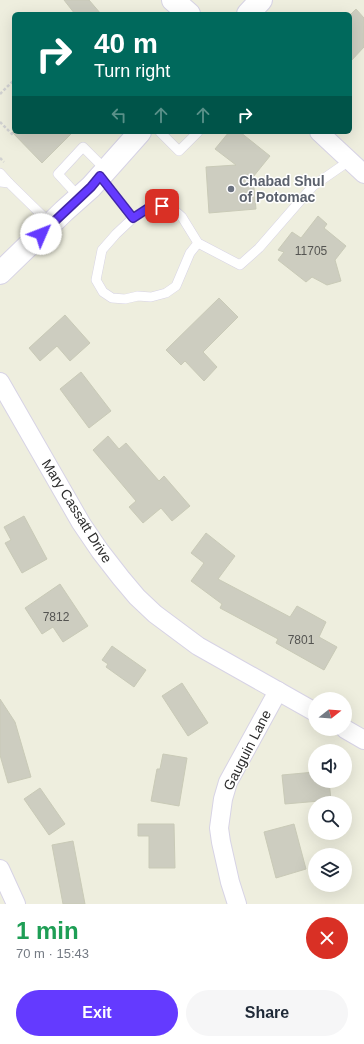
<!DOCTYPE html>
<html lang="en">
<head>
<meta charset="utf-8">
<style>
	:root { --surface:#fff; --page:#f6f6f7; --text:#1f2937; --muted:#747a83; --accent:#643aff }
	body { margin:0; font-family:Arial,sans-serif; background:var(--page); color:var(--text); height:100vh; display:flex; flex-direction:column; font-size:15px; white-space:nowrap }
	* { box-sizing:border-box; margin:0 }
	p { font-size:13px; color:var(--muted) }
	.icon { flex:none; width:22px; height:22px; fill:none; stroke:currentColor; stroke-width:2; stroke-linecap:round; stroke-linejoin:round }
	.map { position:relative; height:904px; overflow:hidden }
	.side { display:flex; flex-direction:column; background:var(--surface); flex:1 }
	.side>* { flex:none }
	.banner { position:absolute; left:12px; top:12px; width:340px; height:122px; border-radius:6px; box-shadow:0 4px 16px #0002; background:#00695c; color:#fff; overflow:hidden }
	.needle { width:26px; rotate:73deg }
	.controls { position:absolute; left:308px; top:692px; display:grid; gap:8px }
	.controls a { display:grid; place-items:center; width:44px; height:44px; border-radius:50%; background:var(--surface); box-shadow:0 4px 16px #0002; font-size:20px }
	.pin { position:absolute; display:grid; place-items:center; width:34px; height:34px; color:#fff; margin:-17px; border-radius:8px; box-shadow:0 2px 6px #0006 }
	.me { position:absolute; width:44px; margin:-22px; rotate:46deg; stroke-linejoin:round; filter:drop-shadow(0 0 3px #0008) }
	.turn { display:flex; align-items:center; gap:14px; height:84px; padding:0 16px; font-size:18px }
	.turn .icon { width:52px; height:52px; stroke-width:2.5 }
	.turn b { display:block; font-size:28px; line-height:34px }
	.lanes { display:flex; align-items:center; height:38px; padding:0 16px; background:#0003; justify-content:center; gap:20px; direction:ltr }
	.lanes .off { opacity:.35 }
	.round { display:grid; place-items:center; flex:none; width:42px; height:42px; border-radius:21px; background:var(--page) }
	.summary { display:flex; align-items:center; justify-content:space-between; height:68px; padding:0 16px }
	h1 { font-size:24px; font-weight:800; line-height:30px; color:#1e9e55 }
	.primary-button { display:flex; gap:8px; margin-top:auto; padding:8px 16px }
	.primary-button a { flex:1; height:46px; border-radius:24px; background:var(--accent); color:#fff; font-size:16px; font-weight:800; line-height:46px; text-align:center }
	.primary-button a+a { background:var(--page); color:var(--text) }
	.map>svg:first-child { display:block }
</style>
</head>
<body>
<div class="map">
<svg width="364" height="904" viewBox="0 0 364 904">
	<rect width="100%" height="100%" fill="#eeeede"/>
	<g fill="#cdcdc0" stroke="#c9cab7">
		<polygon points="64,0 89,0 101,14 75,14"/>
		<polygon points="356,9 364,18 364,47 350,62 350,15"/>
		<polygon points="12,132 73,132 42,163"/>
		<polygon points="229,132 240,132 270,156 253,177 256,209 209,213 206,167 236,165 215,149"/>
		<polygon points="318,216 327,224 324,228 346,246 335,260 341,281 327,285 312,277 306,282 278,260 284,252 278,250 292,232 301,238"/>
		<polygon points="219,298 238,317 203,352 217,367 204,381 185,361 181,365 166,350"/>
		<polygon points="65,315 90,343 70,361 57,346 40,361 29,348"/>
		<polygon points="81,372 111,411 89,428 60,389"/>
		<polygon points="108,436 119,449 126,443 159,481 164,476 190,506 172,521 161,508 143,523 129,507 136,501 93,450"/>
		<polygon points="24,516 47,559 22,573 5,543 11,540 4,527"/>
		<polygon points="206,533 235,556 218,579 290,617 297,606 326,622 319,637 337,647 324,670 276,643 278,639 220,608 222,604 191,581 204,563 191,553"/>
		<polygon points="60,584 88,626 63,642 53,627 42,634 25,608"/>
		<polygon points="112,646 146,670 134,687 106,667 108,664 102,660"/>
		<polygon points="182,683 208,723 188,736 162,696"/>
		<polygon points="0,699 15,722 31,777 8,783 0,755"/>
		<polygon points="163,754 187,758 179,806 151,801 157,769 160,769"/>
		<polygon points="315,772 315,781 329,781 331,800 285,804 282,775"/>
		<polygon points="40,788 65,824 49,835 24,799"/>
		<polygon points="138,824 174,824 175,868 149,868 149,836 138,836"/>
		<polygon points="294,824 306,869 276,878 264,832"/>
		<polygon points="73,841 85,904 63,904 52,845"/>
	</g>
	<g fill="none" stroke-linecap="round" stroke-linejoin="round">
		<g stroke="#d7d3e5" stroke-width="10">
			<g id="lane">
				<polyline points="160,132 179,151 198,132"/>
				<polyline points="0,173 9,183"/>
				<polyline points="100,176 133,218 150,207 162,206 173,209 182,217 198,243 240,265 259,248 313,186 349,161"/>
				<polyline points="0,182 9,183 51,224"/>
				<polyline points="79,197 58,174 83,147 106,170"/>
				<polyline points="133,218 116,234 102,250 96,280 103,292 112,298 125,299 138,296 151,297 166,293 176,286 190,253 198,243"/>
			</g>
		</g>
		<g stroke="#d7d3e5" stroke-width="20">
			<g id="street">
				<polyline points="319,132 364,174"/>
				<polyline points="0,382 81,523 100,551 121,578 137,597 155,614 198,646 315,712"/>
				<polyline points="345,729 364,740"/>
				<polyline points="0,869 16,904"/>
				<polyline points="237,904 230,882 221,842 219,828 223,799 228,782 278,691"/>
			</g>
		</g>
		<g stroke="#d7d3e5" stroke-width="24">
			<g id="secondary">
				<polyline points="173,0 189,14"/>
				<polyline points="248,14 261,0"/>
				<polyline points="0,273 64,211 91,187 140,132"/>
			</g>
		</g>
		<g stroke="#d1d1d1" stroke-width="2.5" stroke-dasharray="3 2" stroke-linecap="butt">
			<polyline points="0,94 14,80"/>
			<polyline points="0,122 13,135"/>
			<polyline points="0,158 4,162"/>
		</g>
		<use href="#lane" stroke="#fff" stroke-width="9"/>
		<use href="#street" stroke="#fff" stroke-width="18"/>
		<use href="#secondary" stroke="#fff" stroke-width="22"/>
	</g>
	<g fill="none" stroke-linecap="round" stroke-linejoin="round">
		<g stroke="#4126a6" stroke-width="10">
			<polyline id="route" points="41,234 91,187 100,176 133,218 150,207 162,206"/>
		</g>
		<use href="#route" stroke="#643aff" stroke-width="7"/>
	</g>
	<circle fill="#6b7280" stroke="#fff" stroke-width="1.5" cx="231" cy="189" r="4"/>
	<g text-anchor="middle" stroke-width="3" stroke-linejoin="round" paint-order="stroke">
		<g font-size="12" fill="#545451">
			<text x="311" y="255">11705</text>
			<text x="56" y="621">7812</text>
			<text x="301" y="644">7801</text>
		</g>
		<g font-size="14" font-weight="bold" fill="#5b616d" stroke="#fff" text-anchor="start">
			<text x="239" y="186">Chabad Shul<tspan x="239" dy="16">of Potomac</tspan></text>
		</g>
		<g font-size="14" fill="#2c2c2c" stroke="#fff">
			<text transform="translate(77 511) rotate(58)" y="5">Mary Cassatt Drive</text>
			<text transform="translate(247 750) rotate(-63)" y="5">Gauguin Lane</text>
		</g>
	</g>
</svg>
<div class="controls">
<a><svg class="needle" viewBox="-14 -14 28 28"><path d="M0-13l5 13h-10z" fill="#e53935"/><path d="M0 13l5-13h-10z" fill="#747a83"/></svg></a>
<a><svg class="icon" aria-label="sound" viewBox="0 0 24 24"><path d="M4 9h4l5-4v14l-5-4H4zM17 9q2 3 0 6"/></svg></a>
<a><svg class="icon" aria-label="search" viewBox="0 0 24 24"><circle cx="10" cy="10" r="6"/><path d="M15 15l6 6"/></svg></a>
<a><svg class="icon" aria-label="layers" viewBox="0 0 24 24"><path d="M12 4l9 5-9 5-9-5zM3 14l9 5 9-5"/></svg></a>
</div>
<div class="pin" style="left:162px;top:206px;background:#d93025"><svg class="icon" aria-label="arrive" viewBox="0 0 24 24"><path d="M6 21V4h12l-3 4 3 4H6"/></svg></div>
<svg class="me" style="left:41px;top:234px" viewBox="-20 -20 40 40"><circle r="19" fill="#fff"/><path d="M0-13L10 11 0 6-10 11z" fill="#643aff"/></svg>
<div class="banner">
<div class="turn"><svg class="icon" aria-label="right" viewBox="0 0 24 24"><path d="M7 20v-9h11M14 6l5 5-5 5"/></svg><div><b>40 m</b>Turn right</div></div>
<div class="lanes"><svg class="icon off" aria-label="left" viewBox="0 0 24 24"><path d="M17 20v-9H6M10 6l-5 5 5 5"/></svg><svg class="icon off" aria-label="ahead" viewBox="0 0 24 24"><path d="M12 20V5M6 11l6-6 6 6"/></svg><svg class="icon off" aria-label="ahead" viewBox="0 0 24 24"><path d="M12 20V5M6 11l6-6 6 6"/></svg><svg class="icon" aria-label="right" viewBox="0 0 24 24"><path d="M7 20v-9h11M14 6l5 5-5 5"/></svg></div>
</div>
</div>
<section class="side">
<div class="summary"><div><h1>1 min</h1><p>70 m · 15:43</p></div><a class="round" style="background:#d93025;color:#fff"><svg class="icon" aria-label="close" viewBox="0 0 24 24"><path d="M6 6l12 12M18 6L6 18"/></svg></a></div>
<div class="primary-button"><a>Exit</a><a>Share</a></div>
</section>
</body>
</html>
